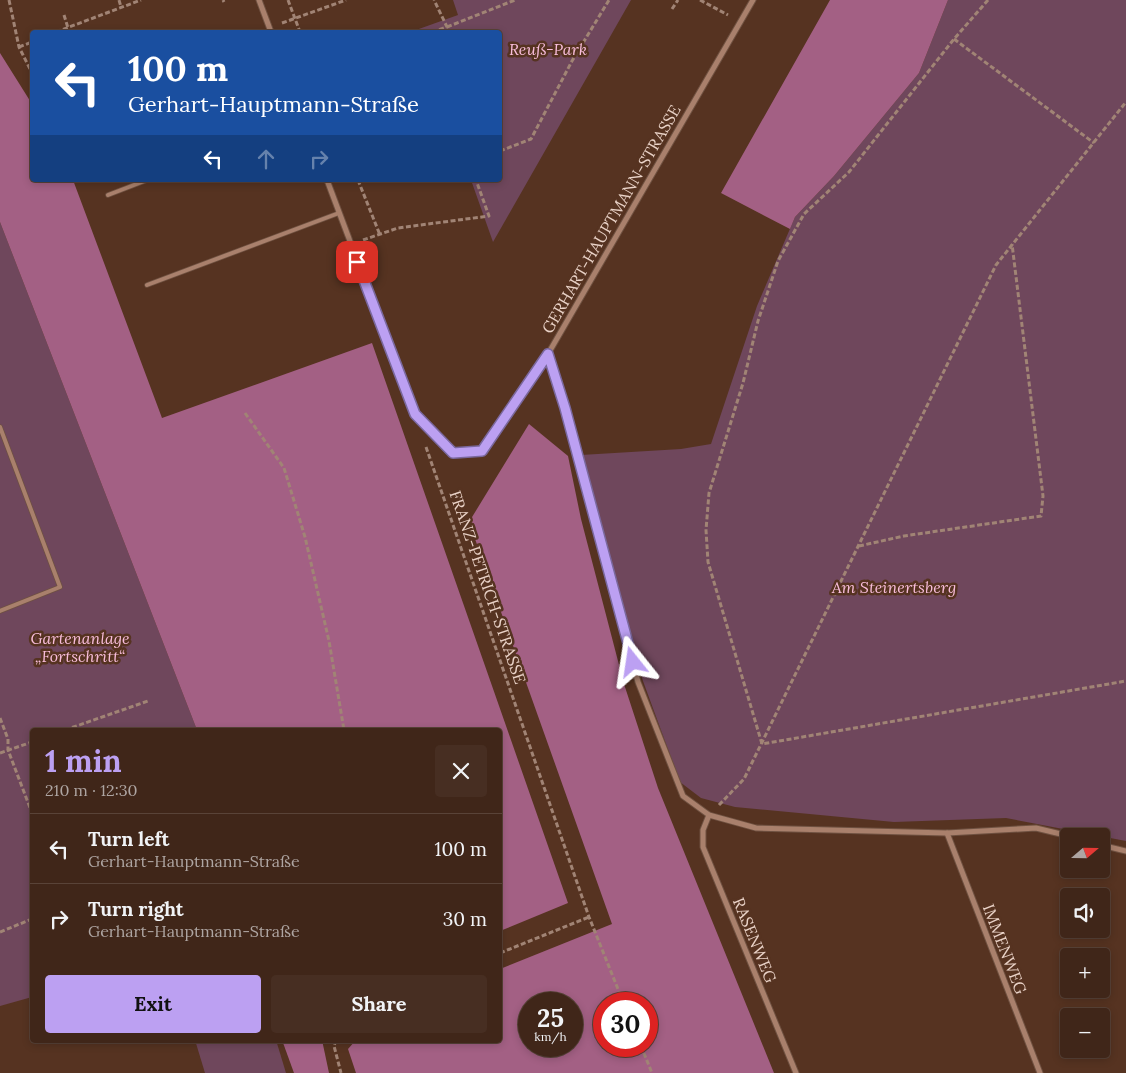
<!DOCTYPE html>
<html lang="en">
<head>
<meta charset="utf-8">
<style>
	:root { --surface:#402619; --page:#472e22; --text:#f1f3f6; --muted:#aea5a2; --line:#594338; --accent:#bca0f2 }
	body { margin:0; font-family:Lora,serif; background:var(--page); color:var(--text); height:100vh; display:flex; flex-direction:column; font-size:19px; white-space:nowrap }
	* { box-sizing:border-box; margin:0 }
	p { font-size:16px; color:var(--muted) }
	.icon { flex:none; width:28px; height:28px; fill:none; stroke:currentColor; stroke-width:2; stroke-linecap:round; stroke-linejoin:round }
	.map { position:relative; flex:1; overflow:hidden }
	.panel { position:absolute; left:30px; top:728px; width:472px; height:315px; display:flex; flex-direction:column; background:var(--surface); border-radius:5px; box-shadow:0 2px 8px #0003,0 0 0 1px var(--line) }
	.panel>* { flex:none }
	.banner { position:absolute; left:30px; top:30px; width:472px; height:152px; border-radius:5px; box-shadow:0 2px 8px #0003,0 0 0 1px var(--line); background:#1a4fa0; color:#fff; overflow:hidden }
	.needle { width:32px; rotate:70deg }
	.buttons { position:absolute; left:1060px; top:828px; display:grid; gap:10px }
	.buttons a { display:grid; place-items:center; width:50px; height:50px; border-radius:5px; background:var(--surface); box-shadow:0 2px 8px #0003,0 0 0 1px var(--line); font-size:25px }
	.speed { position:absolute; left:518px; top:992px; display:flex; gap:10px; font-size:25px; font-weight:700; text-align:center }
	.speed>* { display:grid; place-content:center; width:65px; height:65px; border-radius:50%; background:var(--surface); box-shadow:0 2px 8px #0003,0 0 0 1px var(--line); line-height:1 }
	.speed small { font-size:12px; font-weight:400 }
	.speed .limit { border:8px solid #d22; background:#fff; color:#111 }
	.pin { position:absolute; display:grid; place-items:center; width:42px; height:42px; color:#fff; margin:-21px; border-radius:10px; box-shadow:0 2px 8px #0006 }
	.me { position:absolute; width:55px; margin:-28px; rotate:345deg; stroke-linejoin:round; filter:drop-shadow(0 0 4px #0008) }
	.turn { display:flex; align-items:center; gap:18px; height:105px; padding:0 15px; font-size:22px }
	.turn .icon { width:65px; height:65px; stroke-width:2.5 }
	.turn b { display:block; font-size:35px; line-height:42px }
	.lanes { display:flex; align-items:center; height:48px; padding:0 15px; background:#0003; justify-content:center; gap:25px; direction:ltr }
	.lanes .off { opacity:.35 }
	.round { display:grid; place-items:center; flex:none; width:52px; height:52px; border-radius:5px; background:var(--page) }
	.overview { display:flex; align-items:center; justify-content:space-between; height:85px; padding:0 15px }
	h1 { font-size:30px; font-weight:700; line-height:38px; color:var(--accent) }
	.action { display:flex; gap:10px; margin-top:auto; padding:10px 15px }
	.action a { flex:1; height:58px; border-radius:5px; background:var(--accent); color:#111; font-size:20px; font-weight:700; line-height:58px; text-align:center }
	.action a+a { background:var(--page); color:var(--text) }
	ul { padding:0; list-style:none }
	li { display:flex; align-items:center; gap:15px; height:70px; padding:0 15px; border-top:1px solid var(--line) }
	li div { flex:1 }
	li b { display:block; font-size:19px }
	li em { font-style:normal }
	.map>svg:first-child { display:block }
</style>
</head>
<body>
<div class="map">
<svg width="1126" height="1073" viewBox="0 0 1126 1073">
	<rect width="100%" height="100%" fill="#563321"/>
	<g fill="#6f475c">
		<polygon points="453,0 631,0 493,242 471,180 500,180 500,32 417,32 416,30 458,15"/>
		<polygon points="948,0 1126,0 1126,841 1006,818 894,822 735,807 701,798 680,782 643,681 615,590 581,455 681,449 711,444 757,306 795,217 834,176 919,73"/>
		<polygon points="0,222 197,730 32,730 32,997 0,1006"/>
		<polygon points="195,1040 276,1040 286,1073 205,1073"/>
	</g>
	<g fill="#a36084" fill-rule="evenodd">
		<polygon points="830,0 948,0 919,73 834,176 795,217 790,229 721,193"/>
		<polygon points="0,53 32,104 32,180 73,180 162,418 372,343 568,903 500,931 500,730 197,730 0,222"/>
		<path d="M529 424 568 456 581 519 624 684 658 788 774 1073H356L348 1049 356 1040H500V969L612 924 469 522ZM529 1004H571V1046H529ZM604 1004H646V1046H604Z"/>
		<polygon points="282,1040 322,1040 329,1073 294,1073"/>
	</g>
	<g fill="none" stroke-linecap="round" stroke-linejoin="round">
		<g stroke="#6f5141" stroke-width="5.5">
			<g id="lane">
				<polyline points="108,195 147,180"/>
				<polyline points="147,285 339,213"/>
				<polyline points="0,427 60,587 0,611"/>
			</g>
		</g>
		<g stroke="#6f5141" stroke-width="7">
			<g id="street">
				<polyline points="259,0 271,32"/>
				<polyline points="327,180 415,414 453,453 482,451 548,354 753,0"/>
				<polyline points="548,354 565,408 638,682 683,796 709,815 756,828 947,833 1036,828 1069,836"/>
				<polyline points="709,815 703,830 703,847 796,1073"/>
				<polyline points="947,833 1040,1073"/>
				<polyline points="1101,845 1126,851"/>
			</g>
		</g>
		<g stroke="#a18475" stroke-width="3" stroke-dasharray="5 2.5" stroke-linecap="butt">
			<polyline points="9,0 19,47 32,73"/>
			<polyline points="119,0 121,7"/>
			<polyline points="223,0 224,2"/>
			<polyline points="288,0 300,32"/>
			<polyline points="700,0 728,15"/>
			<polyline points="988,0 954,39 849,172 804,214 778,261 758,321 743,383 709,493 706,530 708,562 762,744 1126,681"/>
			<polyline points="672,9 678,0"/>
			<polyline points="64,15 68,28"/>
			<polyline points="282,23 346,0"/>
			<polyline points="447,27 515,0"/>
			<polyline points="56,32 141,0"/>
			<polyline points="432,32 447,27 434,0"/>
			<polyline points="954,39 1094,143"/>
			<polyline points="19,47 32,42"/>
			<polyline points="500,151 531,139 572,61 609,0"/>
			<polyline points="358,180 380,235"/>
			<polyline points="363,240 398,228 489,216 476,180"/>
			<polyline points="245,413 284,468 305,537 329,641 344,730"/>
			<polyline points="426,447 589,917 624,1004"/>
			<polyline points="859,546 904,536 1041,516 1043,496 1012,244"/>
			<polyline points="0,718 8,739 8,750 32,813"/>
			<polyline points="65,730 148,701"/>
			<polyline points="0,753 32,742"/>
			<polyline points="719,805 744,779 996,265 1126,102"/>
			<polyline points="0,932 32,919"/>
			<polyline points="500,953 589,917"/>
			<polyline points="336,1040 334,1046 341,1073"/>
			<polyline points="641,1046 652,1073"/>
		</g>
		<use href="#lane" stroke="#a9806c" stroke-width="4"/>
		<use href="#street" stroke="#a9806c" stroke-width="5"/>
	</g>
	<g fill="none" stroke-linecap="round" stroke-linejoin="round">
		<g stroke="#7a689d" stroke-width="12">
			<polyline id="route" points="357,262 415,414 453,453 482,451 548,354 565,408 633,662"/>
		</g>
		<use href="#route" stroke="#bca0f2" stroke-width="9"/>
	</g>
	<g text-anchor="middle" stroke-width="5" stroke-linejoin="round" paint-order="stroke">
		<g font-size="16" font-style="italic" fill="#f8bddb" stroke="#563321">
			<text x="548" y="55">Reuß-Park</text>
			<text x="894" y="593">Am Steinertsberg</text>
			<text x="80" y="644">Gartenanlage<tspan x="80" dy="18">„Fortschritt“</tspan></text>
		</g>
		<g font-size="16" fill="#ead3c8" stroke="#563321">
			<text transform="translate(611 219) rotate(-60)" y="6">GERHART-HAUPTMANN-STRASSE</text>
			<text transform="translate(488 587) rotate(71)" y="6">FRANZ-PETRICH-STRASSE</text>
			<text transform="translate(755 940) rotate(68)" y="6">RASENWEG</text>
			<text transform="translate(1005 949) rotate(69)" y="6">IMMENWEG</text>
		</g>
	</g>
</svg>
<div class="buttons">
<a><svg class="needle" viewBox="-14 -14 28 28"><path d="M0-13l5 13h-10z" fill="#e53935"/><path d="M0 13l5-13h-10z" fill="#aea5a2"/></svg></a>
<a><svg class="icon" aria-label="sound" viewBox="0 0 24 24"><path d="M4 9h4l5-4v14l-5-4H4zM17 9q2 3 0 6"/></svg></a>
<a>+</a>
<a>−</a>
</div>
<div class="speed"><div>25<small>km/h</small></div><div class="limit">30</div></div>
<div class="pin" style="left:357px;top:262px;background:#d93025"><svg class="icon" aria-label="arrive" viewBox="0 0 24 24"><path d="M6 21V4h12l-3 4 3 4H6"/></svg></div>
<svg class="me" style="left:633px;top:662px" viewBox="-20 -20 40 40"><path d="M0-17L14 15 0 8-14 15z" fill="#bca0f2" stroke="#fff" stroke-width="4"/></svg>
<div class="banner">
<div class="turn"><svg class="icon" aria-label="left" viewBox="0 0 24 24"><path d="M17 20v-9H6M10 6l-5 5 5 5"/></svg><div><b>100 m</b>Gerhart-Hauptmann-Straße</div></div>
<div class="lanes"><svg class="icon" aria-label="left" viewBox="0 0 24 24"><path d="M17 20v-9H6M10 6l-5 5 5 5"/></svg><svg class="icon off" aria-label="ahead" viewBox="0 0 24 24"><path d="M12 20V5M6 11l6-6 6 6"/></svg><svg class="icon off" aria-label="right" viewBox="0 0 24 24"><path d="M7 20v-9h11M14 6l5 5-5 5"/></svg></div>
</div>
<section class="panel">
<div class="overview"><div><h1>1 min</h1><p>210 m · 12:30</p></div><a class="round"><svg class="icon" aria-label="close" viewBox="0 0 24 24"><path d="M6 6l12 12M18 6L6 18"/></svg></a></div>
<ul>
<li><svg class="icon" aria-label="left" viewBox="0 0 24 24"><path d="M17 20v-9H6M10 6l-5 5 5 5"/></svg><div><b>Turn left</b><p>Gerhart-Hauptmann-Straße</p></div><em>100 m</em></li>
<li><svg class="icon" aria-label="right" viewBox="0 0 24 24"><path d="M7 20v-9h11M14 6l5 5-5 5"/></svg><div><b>Turn right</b><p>Gerhart-Hauptmann-Straße</p></div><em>30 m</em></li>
</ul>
<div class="action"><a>Exit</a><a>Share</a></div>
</section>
</div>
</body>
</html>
